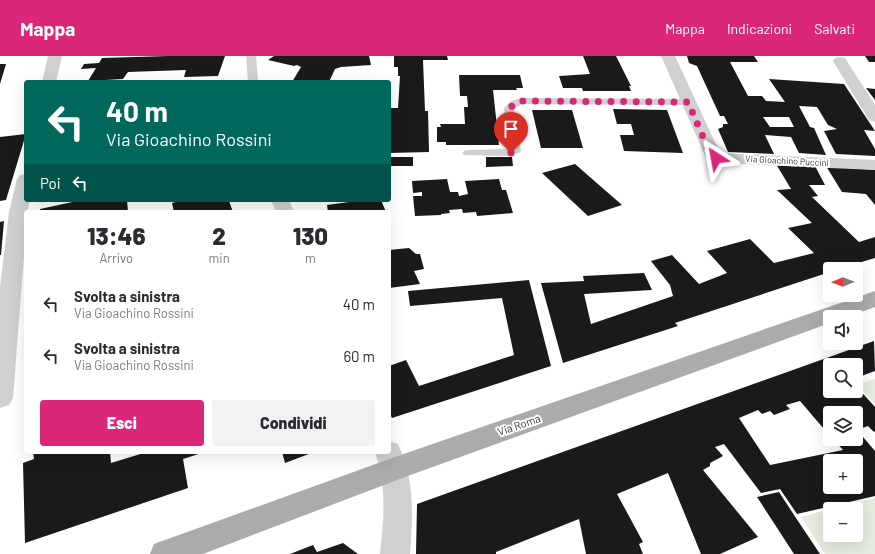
<!DOCTYPE html>
<html lang="it">
<head>
<meta charset="utf-8">
<style>
	:root { --surface:#fff; --page:#f2f2f3; --text:#2b2b33; --muted:#7c7c81; --accent:#db2777 }
	body { margin:0; font-family:Barlow,sans-serif; background:var(--page); color:var(--text); height:100vh; display:flex; flex-direction:column; font-size:15px; white-space:nowrap }
	* { box-sizing:border-box; margin:0 }
	p { font-size:13px; color:var(--muted) }
	.icon { flex:none; width:22px; height:22px; fill:none; stroke:currentColor; stroke-width:2; stroke-linecap:round; stroke-linejoin:round }
	.map { position:relative; flex:1; overflow:hidden }
	.side { position:absolute; left:24px; top:154px; width:367px; height:244px; display:flex; flex-direction:column; background:var(--surface); border-radius:4px; box-shadow:0 4px 16px #0002 }
	.side>* { flex:none }
	.banner { position:absolute; left:24px; top:24px; width:367px; height:122px; border-radius:4px; box-shadow:0 4px 16px #0002; background:#00695c; color:#fff; overflow:hidden }
	.needle { width:26px; rotate:269deg }
	.buttons { position:absolute; left:823px; top:206px; display:grid; gap:8px }
	.buttons a { display:grid; place-items:center; width:40px; height:40px; border-radius:4px; background:var(--surface); box-shadow:0 4px 16px #0002; font-size:20px }
	.pin { position:absolute; display:grid; place-items:center; width:34px; height:34px; color:#fff; margin:-41px -17px; border-radius:50% 50% 50% 0; rotate:-45deg; box-shadow:0 0 4px #0007 }
	.pin .icon { rotate:45deg }
	.me { position:absolute; width:44px; margin:-22px; rotate:326deg; stroke-linejoin:round; filter:drop-shadow(0 0 3px #0008) }
	.turn { display:flex; align-items:center; gap:14px; height:84px; padding:0 16px; font-size:18px }
	.turn .icon { width:52px; height:52px; stroke-width:2.5 }
	.turn b { display:block; font-size:28px; line-height:34px }
	.then { display:flex; align-items:center; height:38px; padding:0 16px; background:#0003; gap:8px; font-size:15px }
	.eta { display:flex; justify-content:space-evenly; align-items:center; height:68px; text-align:center }
	.eta b { font-size:24px; font-weight:800; line-height:28px }
	.button { display:flex; gap:8px; margin-top:auto; padding:8px 16px }
	.button a { flex:1; height:46px; border-radius:4px; background:var(--accent); color:#fff; font-size:16px; font-weight:800; line-height:46px; text-align:center }
	.button a+a { background:var(--page); color:var(--text) }
	ul { padding:0; list-style:none }
	li { display:flex; align-items:center; gap:12px; height:52px; padding:0 16px }
	li div { flex:1 }
	li b { display:block; font-size:15px }
	li em { font-style:normal }
	header { display:flex; align-items:center; gap:24px; box-sizing:border-box; height:56px; padding:0 20px; background:var(--accent); color:#fff }
	header strong { font-size:19px }
	nav { display:flex; gap:22px; margin-inline-start:auto; font-size:14px }
	.map>svg:first-child { display:block }
</style>
</head>
<body>
<header>
<strong>Mappa</strong>
<nav><a>Mappa</a><a>Indicazioni</a><a>Salvati</a></nav>
</header>
<div class="map">
<svg width="875" height="498" viewBox="0 0 875 498">
	<rect width="100%" height="100%" fill="#fff"/>
	<g fill="#e6ecdf">
		<polygon points="875,323 875,348 857,328"/>
		<polygon points="875,442 875,498 825,498 801,461 830,453 830,479 856,479 856,453 831,453"/>
	</g>
	<g fill="#1a1a1a" fill-rule="evenodd">
		<polygon points="168,0 225,0 218,20 184,21 186,14 128,16 123,23 88,25 96,12 81,13 84,8 99,7 102,2"/>
		<polygon points="274,0 369,0 371,9 341,11 335,13 329,26 292,26 301,11 297,9 294,10 268,4"/>
		<polygon points="394,0 447,0 448,4 423,4 425,55 428,55 429,96 389,97 389,52 398,52 400,20 398,20 398,11 394,11"/>
		<polygon points="583,0 616,0 631,30 629,30 631,35 583,35 582,32 563,32 559,20 590,18"/>
		<path d="M687 0H754L758 6H730L748 40H762L766 45 785 46 769 23 844 28 875 75 864 74 875 93V100L836 98 824 75 837 73 828 69 817 51 799 50 810 71 814 72 826 99 799 97 791 81 765 79 774 98 728 96 718 73 723 71V68H728L724 60H720L697 10 689 7ZM763 61H789L794 71H770Z"/>
		<polygon points="865,0 875,0 875,6 869,6"/>
		<polygon points="0,8 6,8 0,28"/>
		<polygon points="459,19 520,19 523,32 516,32 517,34 493,34 499,89 446,89 446,86 437,86 437,71 441,71 440,68 465,68 464,51 468,51 467,40 460,40"/>
		<polygon points="866,32 875,33 875,44"/>
		<polygon points="613,53 667,54 683,97 624,95 620,79 634,79 631,68 617,68"/>
		<polygon points="532,54 572,54 583,92 541,92"/>
		<polygon points="26,78 6,144 0,145 0,81"/>
		<rect x="389" y="101" width="24" height="9"/>
		<polygon points="486,101 512,101 513,110 486,111"/>
		<polygon points="575,108 622,149 588,160 542,117"/>
		<polygon points="776,108 815,110 825,129 809,129 818,140 812,141 859,186 875,181 875,202 838,213 830,213 830,216 675,267 678,270 563,307 541,227 584,225 583,220 644,217 652,234 584,238 591,268 673,240 670,229 651,205 672,199 699,228 727,217 707,195 750,183 774,207 814,197 788,172 812,167 777,134 791,133"/>
		<polygon points="826,110 875,114 875,149 866,138 842,136"/>
		<polygon points="447,123 450,136 458,136 459,140 468,138 465,125 499,123 502,134 506,134 513,157 477,160 476,156 463,157 462,153 449,154 450,157 441,158 441,159 415,160 413,140 422,140 422,136 413,137 412,125"/>
		<polygon points="82,144 127,144 128,156 40,156 40,153"/>
		<polygon points="183,144 231,144 229,145 233,156 174,156 172,147"/>
		<polygon points="349,144 381,144 386,156 328,156 327,149 349,146"/>
		<polygon points="4,165 1,199 0,199 0,166"/>
		<polygon points="409,192 416,198 420,198 424,213 414,215 420,228 389,232 389,194"/>
		<polygon points="529,224 551,310 392,362 389,356 389,310 406,304 419,330 514,299 502,242 410,250 408,235"/>
		<path d="M874 285 875 315 856 322V309H830V335H856V330L875 351V375L874 376 868 370 857 374 875 395V440L797 458 780 433 761 437 724 388 715 391 723 400 710 407V410L703 414 758 481 720 498H701L668 417 617 438 643 486 639 488 643 498H586L579 463 496 496V498H416L417 448ZM800 345 830 380V357H856V383H833L843 394 770 409 739 362 758 354 762 358 770 355 774 359 790 353 786 349ZM830 405H856V431H830Z"/>
		<polygon points="33,396 110,396 111,407 147,396 205,396 183,403 188,432 25,487 23,407 34,403"/>
		<polygon points="282,396 314,396 285,407"/>
		<polygon points="779,436 796,462 820,498 794,498 757,441"/>
		<polygon points="343,487 358,498 290,498 313,489 317,496"/>
	</g>
	<g fill="none" stroke-linecap="round" stroke-linejoin="round">
		<g fill="#d0d0d0" fill-rule="evenodd">
			<polygon points="246,0 256,0 258,26 248,26"/>
			<polygon points="522,42 688,43 693,46 688,49 522,48 514,53 521,95 519,97 508,100 464,99 462,97 464,95 468,94 509,93 504,52 511,45"/>
		</g>
		<g fill="#d0d0d0" fill-rule="evenodd">
			<polygon points="48,0 62,0 56,26 42,26"/>
			<polygon points="661,0 675,0 720,97 875,104 875,114 720,107 707,104"/>
			<polygon points="840,1 845,2 875,49 875,66 869,64 833,5 835,2"/>
			<polygon points="26,118 26,144 30,144 27,156 26,156 26,174 13,342 9,349 0,352 0,231 9,156 17,123 20,119"/>
			<polygon points="271,144 289,144 294,156 276,156"/>
			<path d="M389 385 398 388C415 424 413 459 410 498H380C384 461 387 432 375 396H389Z"/>
		</g>
		<polygon fill="#ababab" fill-rule="evenodd" points="875,235 875,251 848,261 830,261 830,267 405,421 203,498 150,498 154,488 165,484 395,401"/>
	</g>
	<g fill="none" stroke-linecap="round" stroke-linejoin="round">
		<polyline stroke="#db2777" stroke-width="7" stroke-dasharray="0 12.6" points="511,97 516,93 510,52 515,47 522,45 688,46 710,97 716,102"/>
	</g>
	<g text-anchor="middle" stroke-width="4" stroke-linejoin="round" paint-order="stroke">
		<g font-size="9" fill="#333" stroke="#fff">
			<text transform="translate(787 105) rotate(3)" y="3">Via Gioachino Puccini</text>
		</g>
		<g font-size="11" fill="#333" stroke="#fff">
			<text transform="translate(519 369) rotate(-19)" y="4">Via Roma</text>
		</g>
	</g>
</svg>
<div class="buttons">
<a><svg class="needle" viewBox="-14 -14 28 28"><path d="M0-13l5 13h-10z" fill="#e53935"/><path d="M0 13l5-13h-10z" fill="#7c7c81"/></svg></a>
<a><svg class="icon" aria-label="sound" viewBox="0 0 24 24"><path d="M4 9h4l5-4v14l-5-4H4zM17 9q2 3 0 6"/></svg></a>
<a><svg class="icon" aria-label="search" viewBox="0 0 24 24"><circle cx="10" cy="10" r="6"/><path d="M15 15l6 6"/></svg></a>
<a><svg class="icon" aria-label="layers" viewBox="0 0 24 24"><path d="M12 4l9 5-9 5-9-5zM3 14l9 5 9-5"/></svg></a>
<a>+</a>
<a>−</a>
</div>
<div class="pin" style="left:511px;top:97px;background:#d93025"><svg class="icon" aria-label="arrive" viewBox="0 0 24 24"><path d="M6 21V4h12l-3 4 3 4H6"/></svg></div>
<svg class="me" style="left:716px;top:102px" viewBox="-20 -20 40 40"><path d="M0-17L14 15 0 8-14 15z" fill="#db2777" stroke="#fff" stroke-width="4"/></svg>
<div class="banner">
<div class="turn"><svg class="icon" aria-label="left" viewBox="0 0 24 24"><path d="M17 20v-9H6M10 6l-5 5 5 5"/></svg><div><b>40 m</b>Via Gioachino Rossini</div></div>
<div class="then">Poi<svg class="icon" aria-label="left" viewBox="0 0 24 24"><path d="M17 20v-9H6M10 6l-5 5 5 5"/></svg></div>
</div>
<section class="side">
<div class="eta">
<div><b>13:46</b><p>Arrivo</p></div>
<div><b>2</b><p>min</p></div>
<div><b>130</b><p>m</p></div>
</div>
<ul>
<li><svg class="icon" aria-label="left" viewBox="0 0 24 24"><path d="M17 20v-9H6M10 6l-5 5 5 5"/></svg><div><b>Svolta a sinistra</b><p>Via Gioachino Rossini</p></div><em>40 m</em></li>
<li><svg class="icon" aria-label="left" viewBox="0 0 24 24"><path d="M17 20v-9H6M10 6l-5 5 5 5"/></svg><div><b>Svolta a sinistra</b><p>Via Gioachino Rossini</p></div><em>60 m</em></li>
</ul>
<div class="button"><a>Esci</a><a>Condividi</a></div>
</section>
</div>
</body>
</html>
